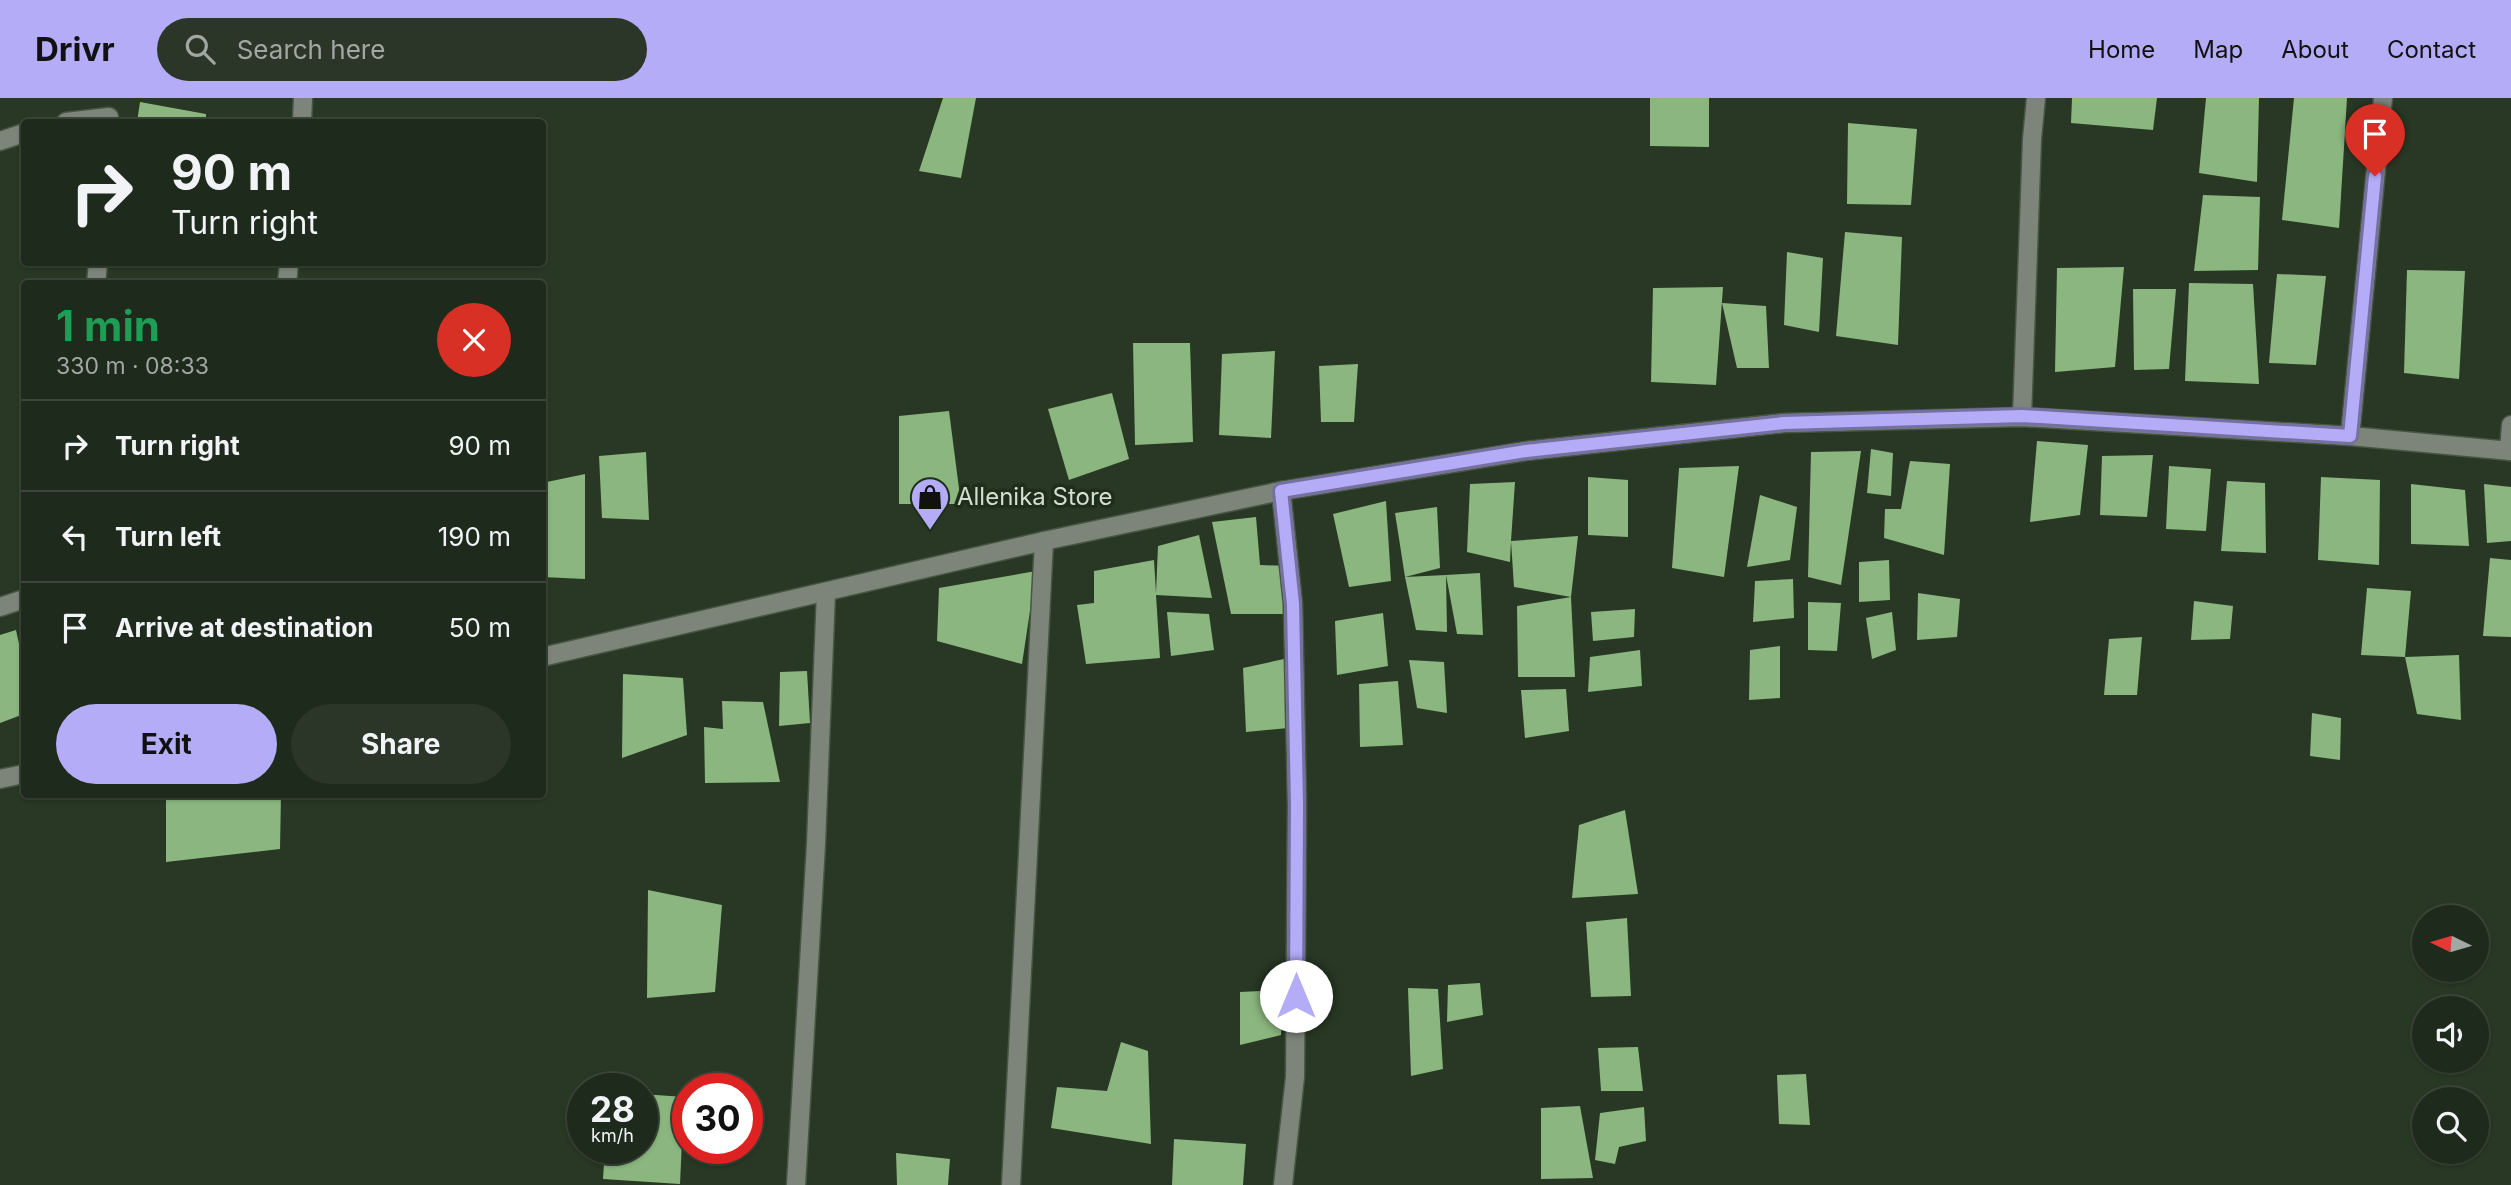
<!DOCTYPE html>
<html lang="en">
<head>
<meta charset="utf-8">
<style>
	:root { --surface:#1e2a1b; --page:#2b3628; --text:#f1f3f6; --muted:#a1a7a3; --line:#3c463a; --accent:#b5acf8 }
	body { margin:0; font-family:Inter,sans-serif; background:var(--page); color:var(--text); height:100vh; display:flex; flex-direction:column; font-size:26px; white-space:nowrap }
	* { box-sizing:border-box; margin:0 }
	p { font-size:23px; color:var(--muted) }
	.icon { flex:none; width:38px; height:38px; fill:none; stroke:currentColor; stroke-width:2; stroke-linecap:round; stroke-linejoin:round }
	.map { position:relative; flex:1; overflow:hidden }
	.sheet { position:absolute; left:21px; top:182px; width:525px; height:518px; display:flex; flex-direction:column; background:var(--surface); border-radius:7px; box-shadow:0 2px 5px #0004,0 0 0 2px var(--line) }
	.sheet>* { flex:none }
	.top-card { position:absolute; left:21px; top:21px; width:525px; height:147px; border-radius:7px; box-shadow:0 2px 5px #0004,0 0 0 2px var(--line); background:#1e2a1b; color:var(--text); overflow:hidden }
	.needle { width:46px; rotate:275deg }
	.fabs { position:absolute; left:2412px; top:807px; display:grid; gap:14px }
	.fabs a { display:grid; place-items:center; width:77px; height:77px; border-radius:50%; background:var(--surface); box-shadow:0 2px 5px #0004,0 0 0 2px var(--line); font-size:35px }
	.speed { position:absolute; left:567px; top:975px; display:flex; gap:14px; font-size:35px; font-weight:700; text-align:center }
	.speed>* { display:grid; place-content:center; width:91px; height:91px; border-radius:50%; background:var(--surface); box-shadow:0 2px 5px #0004,0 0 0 2px var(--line); line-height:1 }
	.speed small { font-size:18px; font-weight:400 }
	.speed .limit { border:10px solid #d22; background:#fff; color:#111 }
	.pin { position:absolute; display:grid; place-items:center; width:60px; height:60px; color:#fff; margin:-72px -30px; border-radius:50% 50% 50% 0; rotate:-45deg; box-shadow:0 0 7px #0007 }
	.pin .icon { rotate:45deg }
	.me { position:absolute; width:77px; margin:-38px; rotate:0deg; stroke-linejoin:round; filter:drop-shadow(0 0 5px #0008) }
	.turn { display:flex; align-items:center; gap:24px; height:147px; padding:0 35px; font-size:32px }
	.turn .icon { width:91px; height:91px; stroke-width:2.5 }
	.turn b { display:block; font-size:49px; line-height:60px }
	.round { display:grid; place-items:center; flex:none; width:74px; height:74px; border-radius:37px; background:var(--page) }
	.headline { display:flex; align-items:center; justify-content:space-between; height:119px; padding:0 35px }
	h1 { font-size:42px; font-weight:700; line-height:52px; color:#1e9e55 }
	.primary-button { display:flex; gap:14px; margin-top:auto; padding:14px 35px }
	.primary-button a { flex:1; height:80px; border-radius:42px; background:var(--accent); color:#111; font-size:28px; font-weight:700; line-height:80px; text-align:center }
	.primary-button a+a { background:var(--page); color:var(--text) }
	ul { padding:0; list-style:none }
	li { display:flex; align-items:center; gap:21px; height:91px; padding:0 35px; border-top:2px solid var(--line) }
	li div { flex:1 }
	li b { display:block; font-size:26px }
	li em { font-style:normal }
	header { display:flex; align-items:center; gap:42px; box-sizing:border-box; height:98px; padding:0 35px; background:var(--accent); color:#111 }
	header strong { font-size:33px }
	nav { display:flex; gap:38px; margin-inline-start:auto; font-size:24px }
	.search { width:490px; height:63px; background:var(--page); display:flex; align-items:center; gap:18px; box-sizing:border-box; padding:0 24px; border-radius:38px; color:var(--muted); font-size:26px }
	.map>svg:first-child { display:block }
</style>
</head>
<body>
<header>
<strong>Drivr</strong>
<div class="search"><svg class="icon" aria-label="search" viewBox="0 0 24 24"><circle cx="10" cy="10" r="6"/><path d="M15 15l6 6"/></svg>Search here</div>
<nav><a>Home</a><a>Map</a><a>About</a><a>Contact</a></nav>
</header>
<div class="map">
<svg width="2511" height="1087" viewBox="0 0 2511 1087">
	<rect width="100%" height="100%" fill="#283824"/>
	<g fill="#8bb67f">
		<polygon points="943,0 976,0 961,80 919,73"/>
		<polygon points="1650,0 1709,0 1709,49 1650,48"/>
		<polygon points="2072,0 2157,0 2153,32 2071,25"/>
		<polygon points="2206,0 2259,0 2257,84 2199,75"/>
		<polygon points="2294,0 2347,0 2339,130 2282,122"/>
		<polygon points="140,4 206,16 206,24 137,24"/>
		<polygon points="1848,25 1917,31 1911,107 1847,106"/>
		<polygon points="2203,97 2260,99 2258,172 2194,173"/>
		<polygon points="1845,134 1902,139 1898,247 1836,238"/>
		<polygon points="1787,154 1823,160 1819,234 1784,227"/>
		<polygon points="2124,169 2115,269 2055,274 2057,170"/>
		<polygon points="2407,172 2465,173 2459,281 2404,275"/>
		<polygon points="2277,176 2326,178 2316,267 2269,265"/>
		<polygon points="2189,185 2253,186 2259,286 2185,283"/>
		<polygon points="1723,189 1716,287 1651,284 1653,190"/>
		<polygon points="2133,191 2176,191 2169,271 2134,272"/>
		<polygon points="1722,205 1766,208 1769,270 1737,270"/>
		<polygon points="1133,245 1190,245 1193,344 1135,347"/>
		<polygon points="1275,253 1271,340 1219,337 1222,256"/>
		<polygon points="1358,266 1354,324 1321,324 1319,268"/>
		<polygon points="1112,295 1129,361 1069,382 1048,311"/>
		<polygon points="949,313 961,406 899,406 899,318"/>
		<polygon points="2037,343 2088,347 2080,417 2030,424"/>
		<polygon points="1871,351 1893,355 1891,398 1867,395"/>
		<polygon points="1861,353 1841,487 1808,479 1811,354"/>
		<polygon points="646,354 649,422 602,420 599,358"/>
		<polygon points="2153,357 2147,419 2100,417 2102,358"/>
		<polygon points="1910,363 1950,366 1944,457 1884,440 1885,411 1901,411"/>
		<polygon points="1739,368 1724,479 1672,470 1679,370"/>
		<polygon points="2169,368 2211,371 2206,433 2166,431"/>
		<polygon points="585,376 585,481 542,479 542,385"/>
		<polygon points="1588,379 1628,382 1628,439 1588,437"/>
		<polygon points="2321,379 2380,382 2379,467 2318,462"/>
		<polygon points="2227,383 2265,385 2266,455 2221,453"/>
		<polygon points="1515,384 1511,443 1578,438 1571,499 1575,579 1518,579 1517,508 1571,499 1514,489 1511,443 1510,464 1467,454 1470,386"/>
		<polygon points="2411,386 2465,392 2469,448 2411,446"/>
		<polygon points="2484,386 2511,389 2511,443 2487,445"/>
		<polygon points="1760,397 1797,409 1790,462 1747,469"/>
		<polygon points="1386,403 1391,483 1349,489 1333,416"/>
		<polygon points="1437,409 1440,470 1405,479 1446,477 1480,475 1483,537 1457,536 1446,477 1447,534 1416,532 1405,479 1395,415"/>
		<polygon points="1256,419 1260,467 1287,468 1288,516 1231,516 1212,424"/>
		<polygon points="1199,437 1212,500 1156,497 1160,560 1086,566 1077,507 1094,505 1094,473 1154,462 1156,495 1158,448"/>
		<polygon points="2490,460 2511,462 2511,539 2483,538"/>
		<polygon points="1889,462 1890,502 1859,504 1859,464"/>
		<polygon points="1036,473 1022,566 937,543 939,490"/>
		<polygon points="1793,481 1794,520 1753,524 1755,483"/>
		<polygon points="2367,490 2411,493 2405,559 2459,557 2461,622 2417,616 2405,559 2361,557"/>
		<polygon points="1918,495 1960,501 1957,539 1917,542"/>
		<polygon points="2194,503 2233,508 2230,541 2191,542"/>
		<polygon points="1808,504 1841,505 1837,553 1808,552"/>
		<polygon points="1635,511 1634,539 1593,543 1591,514"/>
		<polygon points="1167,514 1209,516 1214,552 1171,558"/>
		<polygon points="1892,514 1896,552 1872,561 1866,520"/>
		<polygon points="1383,515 1388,568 1337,577 1335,523"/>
		<polygon points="16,532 24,569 24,616 0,625 0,537"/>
		<polygon points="2142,539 2137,597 2104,597 2109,541"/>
		<polygon points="1780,548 1780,600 1749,602 1750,552"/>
		<polygon points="1640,552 1642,588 1588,594 1590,559"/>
		<polygon points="1284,561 1288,630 1246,634 1243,570"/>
		<polygon points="1409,562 1444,564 1447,615 1417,610"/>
		<polygon points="807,573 810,625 779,628 780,574"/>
		<polygon points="623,576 683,580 687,637 622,660"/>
		<polygon points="1398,583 1403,647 1360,649 1359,586"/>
		<polygon points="1566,591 1569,633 1525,640 1521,592"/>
		<polygon points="722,603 763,604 780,684 705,685 704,629 723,631"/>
		<polygon points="2312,615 2341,620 2340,662 2310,658"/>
		<polygon points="166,696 281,696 280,751 166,764"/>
		<polygon points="1625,712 1638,796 1572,800 1579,727"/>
		<polygon points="648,792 722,807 715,894 647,900"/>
		<polygon points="1627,820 1631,898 1591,899 1586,824"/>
		<polygon points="1480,885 1483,917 1447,924 1448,887"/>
		<polygon points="1408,890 1438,891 1443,971 1411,978"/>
		<polygon points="1283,892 1281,937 1240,947 1240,894"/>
		<polygon points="1121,944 1148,953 1151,1046 1051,1030 1057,989 1107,993"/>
		<polygon points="1638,949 1643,993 1601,993 1598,950"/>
		<polygon points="1806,976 1810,1027 1779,1026 1777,977"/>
		<polygon points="642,996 684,999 680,1086 603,1081 605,1050 642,1050"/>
		<polygon points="1580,1008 1593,1080 1541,1081 1541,1010"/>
		<polygon points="1644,1009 1646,1043 1619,1049 1615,1066 1595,1062 1600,1015"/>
		<polygon points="1174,1041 1246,1046 1243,1087 1172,1087"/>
		<polygon points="896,1055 950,1061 948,1087 897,1087"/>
	</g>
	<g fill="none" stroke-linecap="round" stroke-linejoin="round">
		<g stroke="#475643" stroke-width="21">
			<g id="minor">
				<polyline points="66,24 109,19 109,24"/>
				<polyline points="302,24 303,0"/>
				<polyline points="0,43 24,35"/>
				<polyline points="96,186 98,164"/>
				<polyline points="287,186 289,164"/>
				<polyline points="2022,319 2032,41 2036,0"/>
				<polyline points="2350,338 2383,0"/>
				<polyline points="2509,353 2511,327"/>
				<polyline points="1281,393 1293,506 1297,707 1295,979 1283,1087"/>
				<polyline points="0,509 24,501"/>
				<polyline points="542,559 1044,443 1281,393 1526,353 1784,325 2022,319 2350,338 2511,353"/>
				<polyline points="0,681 24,676"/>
				<polyline points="796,1087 816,746 826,494"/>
				<polyline points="1011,1087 1044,443"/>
			</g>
		</g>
		<use href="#minor" stroke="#7d857b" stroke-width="18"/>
	</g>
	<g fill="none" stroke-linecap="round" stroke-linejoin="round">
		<g stroke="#7670a1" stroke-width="18">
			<polyline id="route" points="1296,898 1297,707 1293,506 1281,393 1526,353 1784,325 2022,318 2350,338 2375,78"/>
		</g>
		<use href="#route" stroke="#b5acf8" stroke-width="12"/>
	</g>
	<defs>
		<g id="shop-pin" transform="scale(2.0125)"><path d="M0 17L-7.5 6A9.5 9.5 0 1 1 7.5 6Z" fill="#b5acf8" stroke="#1f2e1a"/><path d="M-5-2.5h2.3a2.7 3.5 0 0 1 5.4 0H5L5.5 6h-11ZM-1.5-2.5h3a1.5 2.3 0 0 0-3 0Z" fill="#111"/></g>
	</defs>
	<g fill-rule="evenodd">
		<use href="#shop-pin" x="930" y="399"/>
	</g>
	<g text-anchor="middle" stroke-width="7" stroke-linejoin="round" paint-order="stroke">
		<g font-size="24" fill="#d3ddd0" stroke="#1f2e1a" text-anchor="start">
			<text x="957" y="407">Allenika Store</text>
		</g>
	</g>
</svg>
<div class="fabs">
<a><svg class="needle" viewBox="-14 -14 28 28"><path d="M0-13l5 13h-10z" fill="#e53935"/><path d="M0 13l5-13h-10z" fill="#a1a7a3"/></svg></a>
<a><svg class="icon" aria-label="sound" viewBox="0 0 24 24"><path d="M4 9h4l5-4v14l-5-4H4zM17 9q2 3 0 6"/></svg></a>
<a><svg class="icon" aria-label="search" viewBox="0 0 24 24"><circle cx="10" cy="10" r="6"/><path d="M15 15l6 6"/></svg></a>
</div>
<div class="speed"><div>28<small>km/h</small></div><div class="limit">30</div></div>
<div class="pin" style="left:2375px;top:78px;background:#d93025"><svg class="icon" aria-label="arrive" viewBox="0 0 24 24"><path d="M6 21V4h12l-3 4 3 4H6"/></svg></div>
<svg class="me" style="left:1296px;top:898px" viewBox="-20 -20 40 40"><circle r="19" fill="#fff"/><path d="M0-13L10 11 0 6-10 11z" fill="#b5acf8"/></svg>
<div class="top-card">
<div class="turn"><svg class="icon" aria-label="right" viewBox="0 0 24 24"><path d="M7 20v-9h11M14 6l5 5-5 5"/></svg><div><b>90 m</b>Turn right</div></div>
</div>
<section class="sheet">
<div class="headline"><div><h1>1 min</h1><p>330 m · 08:33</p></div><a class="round" style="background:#d93025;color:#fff"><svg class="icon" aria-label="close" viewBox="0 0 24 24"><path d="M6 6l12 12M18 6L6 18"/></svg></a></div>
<ul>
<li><svg class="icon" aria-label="right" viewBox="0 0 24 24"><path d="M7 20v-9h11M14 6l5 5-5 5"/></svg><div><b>Turn right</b></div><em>90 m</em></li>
<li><svg class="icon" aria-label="left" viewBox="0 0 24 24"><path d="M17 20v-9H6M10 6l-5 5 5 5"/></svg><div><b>Turn left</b></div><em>190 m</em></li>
<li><svg class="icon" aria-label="arrive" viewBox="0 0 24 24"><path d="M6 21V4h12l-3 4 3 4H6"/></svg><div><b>Arrive at destination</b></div><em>50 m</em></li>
</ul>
<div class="primary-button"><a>Exit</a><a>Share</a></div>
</section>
</div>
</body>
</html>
